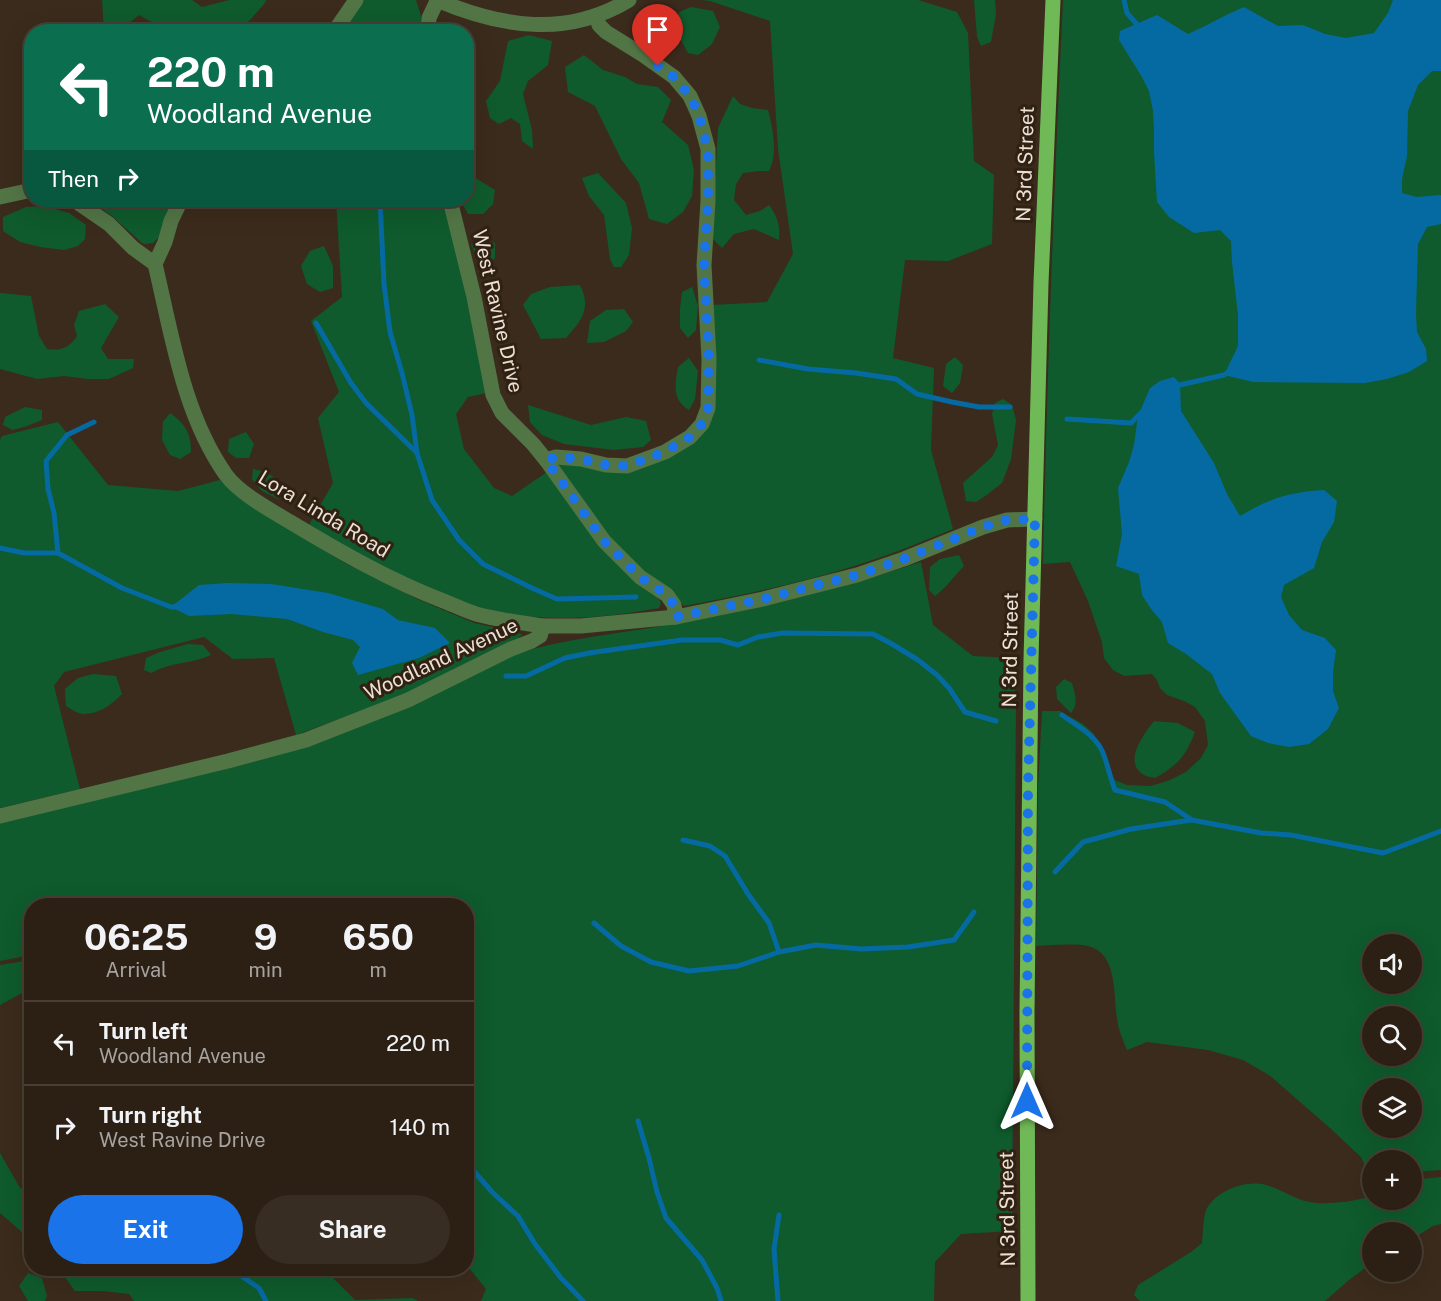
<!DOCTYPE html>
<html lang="en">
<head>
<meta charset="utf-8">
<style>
	:root { --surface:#2c2015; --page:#382d22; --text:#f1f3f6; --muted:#a6a3a0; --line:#483e34; --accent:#1a73e8 }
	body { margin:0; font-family:"Public Sans",sans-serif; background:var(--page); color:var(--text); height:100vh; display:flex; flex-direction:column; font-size:22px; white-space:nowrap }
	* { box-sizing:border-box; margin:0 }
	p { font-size:20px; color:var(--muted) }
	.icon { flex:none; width:33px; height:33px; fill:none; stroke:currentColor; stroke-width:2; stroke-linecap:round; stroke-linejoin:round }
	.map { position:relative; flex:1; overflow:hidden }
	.drawer { position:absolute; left:24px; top:898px; width:450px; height:378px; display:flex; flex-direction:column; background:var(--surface); border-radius:24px; box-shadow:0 6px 24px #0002,0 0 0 2px var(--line) }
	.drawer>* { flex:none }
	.hud { position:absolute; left:24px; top:24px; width:450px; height:183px; border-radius:24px; box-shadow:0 6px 24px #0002,0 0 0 2px var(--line); background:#0b6e4f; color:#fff; overflow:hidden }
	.tools { position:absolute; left:1362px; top:934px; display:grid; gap:12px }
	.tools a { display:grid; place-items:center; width:60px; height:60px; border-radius:50%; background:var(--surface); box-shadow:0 6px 24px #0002,0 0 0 2px var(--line); font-size:30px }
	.pin { position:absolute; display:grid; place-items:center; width:51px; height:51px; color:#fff; margin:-62px -26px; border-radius:50% 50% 50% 0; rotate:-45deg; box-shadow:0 0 6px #0007 }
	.pin .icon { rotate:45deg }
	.me { position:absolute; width:66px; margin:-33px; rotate:0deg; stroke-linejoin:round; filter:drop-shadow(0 0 4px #0008) }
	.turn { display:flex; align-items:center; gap:21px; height:126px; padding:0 24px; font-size:27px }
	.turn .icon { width:78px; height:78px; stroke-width:2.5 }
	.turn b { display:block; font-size:42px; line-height:51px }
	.then { display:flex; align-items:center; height:57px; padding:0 24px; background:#0003; gap:12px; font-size:22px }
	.eta { display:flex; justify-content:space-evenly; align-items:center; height:102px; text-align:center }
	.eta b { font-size:36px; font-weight:700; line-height:42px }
	.cta { display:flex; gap:12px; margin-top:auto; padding:12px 24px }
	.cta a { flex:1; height:69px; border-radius:36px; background:var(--accent); color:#fff; font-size:24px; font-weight:700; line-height:69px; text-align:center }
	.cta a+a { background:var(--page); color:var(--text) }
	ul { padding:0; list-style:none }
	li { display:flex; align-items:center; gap:18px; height:84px; padding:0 24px; border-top:2px solid var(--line) }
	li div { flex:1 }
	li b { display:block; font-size:22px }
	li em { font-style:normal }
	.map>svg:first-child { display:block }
</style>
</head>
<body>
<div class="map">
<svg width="1441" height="1301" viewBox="0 0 1441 1301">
	<rect width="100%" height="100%" fill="#3b2b1c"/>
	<g fill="#0f5b2d" fill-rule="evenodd">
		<polygon points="102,0 192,0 202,7 229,0 266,0 265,3 251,19 236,32 178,31 162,28 139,15 124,27 125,31 104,31"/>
		<polygon points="362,0 416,0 421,16 422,31 343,32"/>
		<path d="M702 0H918L957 12 968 33 974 161 994 175 992 244 948 261 905 260 893 358 934 368 931 450 953 529C921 542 888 556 854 566 799 584 741 595 684 606L673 593 643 574 607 538 556 466 559 463 628 471 706 424 711 305 767 302 793 254 778 149 770 21 710 1Z"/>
		<polygon points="974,0 995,0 996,14 991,42 981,46 977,37"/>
		<path d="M1063 0H1441V1170L1412 1172V1161H1372V1177H1371L1361 1157 1330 1128 1269 1075 1243 1060 1208 1050 1147 1042 1127 1050C1123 1040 1118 1029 1117 1018 1113 994 1118 953 1088 946 1076 943 1050 945 1036 946L1038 786 1042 711H1060L1083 724 1094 734 1108 767 1115 780 1127 785 1151 786 1170 780 1186 772 1201 758 1208 745 1205 721 1195 707 1184 701 1167 695 1160 688 1157 680 1152 674 1124 676 1113 670 1104 658 1102 642 1088 601 1070 562 1043 564C1047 376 1054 188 1063 0ZM1372 945H1412V984H1372ZM1372 1017H1412V1056H1372ZM1372 1089H1412V1128H1372Z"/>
		<polygon points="691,7 713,11 720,27 712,44 698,55 688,53 677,33 679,12"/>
		<polygon points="529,35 552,41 548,65 528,81 523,94 532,130 533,149 522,141 520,124 511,118 499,124 490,118 486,101 500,81 508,41"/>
		<polygon points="584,55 603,70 625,77 637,84 658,87 671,100 662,122 688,145 694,170 692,196 683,212 667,224 649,219 639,183 621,159 595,106 568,92 565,67"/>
		<path d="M733 96 740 104 752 108 768 110C773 129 778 154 769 171H759L743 173 736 184 734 200 746 215 760 211 769 205C778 217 780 225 779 240L754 229 734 234 722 248 712 238 718 128Z"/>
		<polygon points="598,173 626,203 632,228 629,255 621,267 614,267 610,259 604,215 589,196 582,178"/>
		<polygon points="477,179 495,190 493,204 483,214 468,214 460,200 466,200 467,183"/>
		<polygon points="89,200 172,200 167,212 159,237 153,243 144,244 141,242 111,215"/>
		<path d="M336 200H444L478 346 487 393 468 397 456 414 464 449 494 488 512 496 547 472 657 596 661 603 659 608C600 619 537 624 478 607 418 589 362 556 309 525L333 483 318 418 339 392 311 321 342 297Z"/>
		<polygon points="45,206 69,213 86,225 85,239 78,246 64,250 40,247 20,242 3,231 3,217 26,207"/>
		<polygon points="480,236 495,243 495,258 487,264 478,258 471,245"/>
		<polygon points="324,246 333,266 333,288 320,292 307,284 301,266 310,251"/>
		<path d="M580 285C592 309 581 321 566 338L541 339 523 305 531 294 550 287Z"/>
		<polygon points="692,287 698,306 696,330 688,338 680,328 680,309 682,292"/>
		<path d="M0 293 31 296 39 336 47 349C61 351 69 348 77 336L74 325 79 311 105 304 119 317 101 348 108 359H134L133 368 109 379H88L64 376 37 379 0 369Z"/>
		<polygon points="624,309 633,322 626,331 604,342 587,343 590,321 606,310"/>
		<polygon points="955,357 963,365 960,383 952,393 943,386 946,364"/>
		<path d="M689 358 698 371 695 399 689 410C672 400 675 384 678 367Z"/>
		<polygon points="1003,399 1012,405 1016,420 1011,459 1002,483 988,494 976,502 966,501 963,483 992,457 998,445 992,414 995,403"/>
		<polygon points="528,405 591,425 626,417 646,421 651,440 643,447 614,450 564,444 542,435 530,422"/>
		<polygon points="25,407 42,410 42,420 27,426 13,430 3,425 5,417"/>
		<path d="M170 413C185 424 191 433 191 452L180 459 170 455 162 440 163 422Z"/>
		<polygon points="58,422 108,485 178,491 220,480 251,506 345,563 415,598 474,623 519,633 522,635 515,641 401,696 296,735 274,658 233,659 204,637 64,672 54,686 80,789 0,808 0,440 2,436"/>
		<polygon points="246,432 254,444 249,458 236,458 228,452 229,439"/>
		<path d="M253 469C270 472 281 479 284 496L278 499 262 491 252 479Z"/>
		<path d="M959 555 964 566C954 576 946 588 935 596L929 590 930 567 940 559Z"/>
		<path d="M921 562 933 625 973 656 1014 658 1012 671 1016 699 1012 1231 961 1234 935 1262 934 1301H481L486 1289 466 1264V906H32L31 955 0 961V823L232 767 516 654C566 638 617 634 668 625 754 611 838 589 921 562Z"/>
		<path d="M188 644 203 645 211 655C192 664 170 662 151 673L144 670 146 658 160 652Z"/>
		<path d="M93 674 116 676 122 694C112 704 100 714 84 714 78 714 71 709 66 706L65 689 78 678Z"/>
		<path d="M1064 679 1072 683C1075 694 1079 704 1071 713L1057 699 1056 687Z"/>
		<path d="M1154 721 1178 723 1195 732C1186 756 1178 765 1155 778 1151 777 1144 776 1141 773 1124 759 1145 733 1154 721Z"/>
		<polygon points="31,960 31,990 22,993 0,1005 0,965"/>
		<polygon points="0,1153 20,1188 31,1193 31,1235 22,1232 0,1213"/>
		<path d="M1441 1177V1224L1433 1226 1412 1239V1233H1372V1263L1349 1280 1325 1301H1140L1134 1295 1138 1285 1191 1252 1202 1243C1203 1233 1203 1220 1206 1210 1215 1191 1246 1179 1266 1185 1281 1189 1294 1199 1309 1202 1327 1205 1348 1202 1365 1198L1372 1184V1200H1412V1180Z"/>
		<polygon points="59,1269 318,1269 331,1276 355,1300 412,1298 418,1301 134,1301 129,1294 102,1291 75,1291"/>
		<polygon points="28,1273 42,1278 47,1296 45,1301 28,1301 19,1286"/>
	</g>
	<g fill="#066aa2">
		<path d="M1393 0H1441V71H1432L1418 85 1408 111 1407 156 1402 179V193L1417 197 1441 195V224L1427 227 1418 244 1416 314 1417 332 1426 349 1427 361 1409 372 1387 379 1365 383 1253 382 1224 375 1238 346V315L1232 262 1231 241 1220 230 1194 233 1169 217 1157 202 1154 152V129L1153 111 1149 91 1142 77 1119 40 1120 31 1157 15 1188 34C1207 26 1224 15 1244 7L1278 26 1303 25 1325 34 1346 38 1374 33 1388 13Z"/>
		<path d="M1174 377 1180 384 1181 411 1214 463 1227 494 1240 516C1247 512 1254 508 1262 504 1282 495 1302 491 1324 490L1337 501 1334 522 1322 542 1314 568 1284 585 1281 597 1289 615 1302 630 1325 638 1336 650 1333 672V691L1339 708 1328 729 1309 744 1289 747 1268 743 1251 736 1220 693 1212 674 1186 654 1168 643 1162 622 1151 609 1142 595 1139 574 1116 566 1122 534 1118 488 1129 462 1134 445 1138 416 1150 388 1160 381Z"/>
		<polygon points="228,583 271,584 328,593 383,609 398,620 435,628 450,643 419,658 358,675 352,663 360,647 353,640 323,632 287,619 232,614 189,616 171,607 199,585"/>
	</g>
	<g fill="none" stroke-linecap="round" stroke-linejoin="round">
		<g stroke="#066aa2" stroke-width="5">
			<polyline points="1124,0 1127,13 1141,29"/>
			<polyline points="380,200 384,284 390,332 402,373 412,415 417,453 432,500 459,540 483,564 534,589 557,599 636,597"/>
			<polyline points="316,323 351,383 366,403 417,453"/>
			<polyline points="759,360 808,369 856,373 896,379 917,394 952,402 979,407 1010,407"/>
			<polyline points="1175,386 1224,375 1229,372"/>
			<polyline points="1067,419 1131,423 1142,412"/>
			<polyline points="0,548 24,553 58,553 122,588 171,607 177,607"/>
			<polyline points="58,553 54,513 48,489 46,461 67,435 94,422"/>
			<polyline points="506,676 526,676 565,658 589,653 682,640 720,640 738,645 758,637 783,633 873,634 892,644 918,660 937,675 949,688 965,712 996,721"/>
			<path d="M1062 715C1077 726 1096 735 1103 753 1108 765 1110 778 1115 790L1165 802 1192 820 1261 833 1291 835 1383 853 1441 831"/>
			<polyline points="683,840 710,846 725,856 748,894 769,923 779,952"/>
			<polyline points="1055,872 1083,842 1131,829 1191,820"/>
			<polyline points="594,923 621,946 651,962 689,971 738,966 779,952 816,945 861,949 908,947 954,940 974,912"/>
			<polyline points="638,1121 649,1158 657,1192 666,1218 702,1260 717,1288 721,1301"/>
			<polyline points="466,1162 492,1192 518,1216 535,1244 561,1278 583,1301"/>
			<polyline points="236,1269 240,1275 259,1288 266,1301"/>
			<polyline points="778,1301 774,1249 779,1215"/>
		</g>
		<g stroke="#527546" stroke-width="15">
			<path d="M437 0C501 27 566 38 629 0"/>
			<polyline points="334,32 356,0"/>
			<polyline points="428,32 429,18 437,1"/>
			<polyline points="0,197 32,190"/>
			<path d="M74 200 109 224 133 248 155 264C172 335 183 414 226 475 240 494 272 511 292 523 342 553 391 581 446 602 456 606 466 611 476 614 498 620 521 623 543 626"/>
			<polyline points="450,200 474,297 493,395 502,413 533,444 546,460 604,541 640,577 667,595 674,605 676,617"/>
			<polyline points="155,264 165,242 171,221 181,200"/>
			<polyline points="546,460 556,457 581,459 606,465 627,466 665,452 690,437 702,424 708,408 709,359 704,265 708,201 708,149 699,116 690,96 674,77 643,55 606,32 599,25 596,16"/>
			<polyline points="0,816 228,761 306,740 408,700 511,649 532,641 540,636 543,626 581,626 676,617 763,599 857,575 904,559 983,527 1007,520 1035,519"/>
		</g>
		<polyline stroke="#70b957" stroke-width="15" points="1028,1301 1027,1013 1031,660 1041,283 1053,0"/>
	</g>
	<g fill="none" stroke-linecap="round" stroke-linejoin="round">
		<polyline stroke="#1a73e8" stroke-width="10" stroke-dasharray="0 18" points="658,66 674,77 690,96 699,116 708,149 708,201 704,265 709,359 708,408 702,424 690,437 665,452 627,466 606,465 581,459 556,457 546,460 604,541 640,577 667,595 674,605 676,617 763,599 857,575 904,559 983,527 1007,520 1035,519 1028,789 1027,1101"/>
	</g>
	<g text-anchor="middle" stroke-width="6" stroke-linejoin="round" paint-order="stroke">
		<g font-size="20" fill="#ebe1d7" stroke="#312112">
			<text transform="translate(1025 164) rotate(-88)" y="7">N 3rd Street</text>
			<text transform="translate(498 311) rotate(77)" y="7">West Ravine Drive</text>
			<text transform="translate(324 514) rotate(31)" y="7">Lora Linda Road</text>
			<text transform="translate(1010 650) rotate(-89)" y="7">N 3rd Street</text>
			<text transform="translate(441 659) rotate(-25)" y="7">Woodland Avenue</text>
			<text transform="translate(1007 1209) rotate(-91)" y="7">N 3rd Street</text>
		</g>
	</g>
</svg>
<div class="tools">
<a><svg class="icon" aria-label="sound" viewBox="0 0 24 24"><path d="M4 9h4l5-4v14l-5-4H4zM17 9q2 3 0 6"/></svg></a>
<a><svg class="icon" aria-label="search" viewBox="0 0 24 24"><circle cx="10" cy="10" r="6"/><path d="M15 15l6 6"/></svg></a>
<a><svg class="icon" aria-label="layers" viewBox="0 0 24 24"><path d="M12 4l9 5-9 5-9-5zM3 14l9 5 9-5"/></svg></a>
<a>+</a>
<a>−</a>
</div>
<div class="pin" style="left:658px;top:66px;background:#d93025"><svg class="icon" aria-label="arrive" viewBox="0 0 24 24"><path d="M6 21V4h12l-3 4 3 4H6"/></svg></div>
<svg class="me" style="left:1027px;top:1101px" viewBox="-20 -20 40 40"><path d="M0-17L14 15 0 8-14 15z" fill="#1a73e8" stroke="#fff" stroke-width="4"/></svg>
<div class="hud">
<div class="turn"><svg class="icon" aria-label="left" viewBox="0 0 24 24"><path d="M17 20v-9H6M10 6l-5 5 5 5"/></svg><div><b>220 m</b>Woodland Avenue</div></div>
<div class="then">Then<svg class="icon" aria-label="right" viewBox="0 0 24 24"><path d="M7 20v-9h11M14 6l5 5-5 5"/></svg></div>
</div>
<section class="drawer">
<div class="eta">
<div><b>06:25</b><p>Arrival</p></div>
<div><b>9</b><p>min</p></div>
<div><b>650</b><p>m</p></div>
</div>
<ul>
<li><svg class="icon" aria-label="left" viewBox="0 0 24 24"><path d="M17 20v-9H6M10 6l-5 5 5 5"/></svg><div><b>Turn left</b><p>Woodland Avenue</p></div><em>220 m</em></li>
<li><svg class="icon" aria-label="right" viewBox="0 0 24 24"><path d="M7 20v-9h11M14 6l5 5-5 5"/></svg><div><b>Turn right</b><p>West Ravine Drive</p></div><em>140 m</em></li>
</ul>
<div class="cta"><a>Exit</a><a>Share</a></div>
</section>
</div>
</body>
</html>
